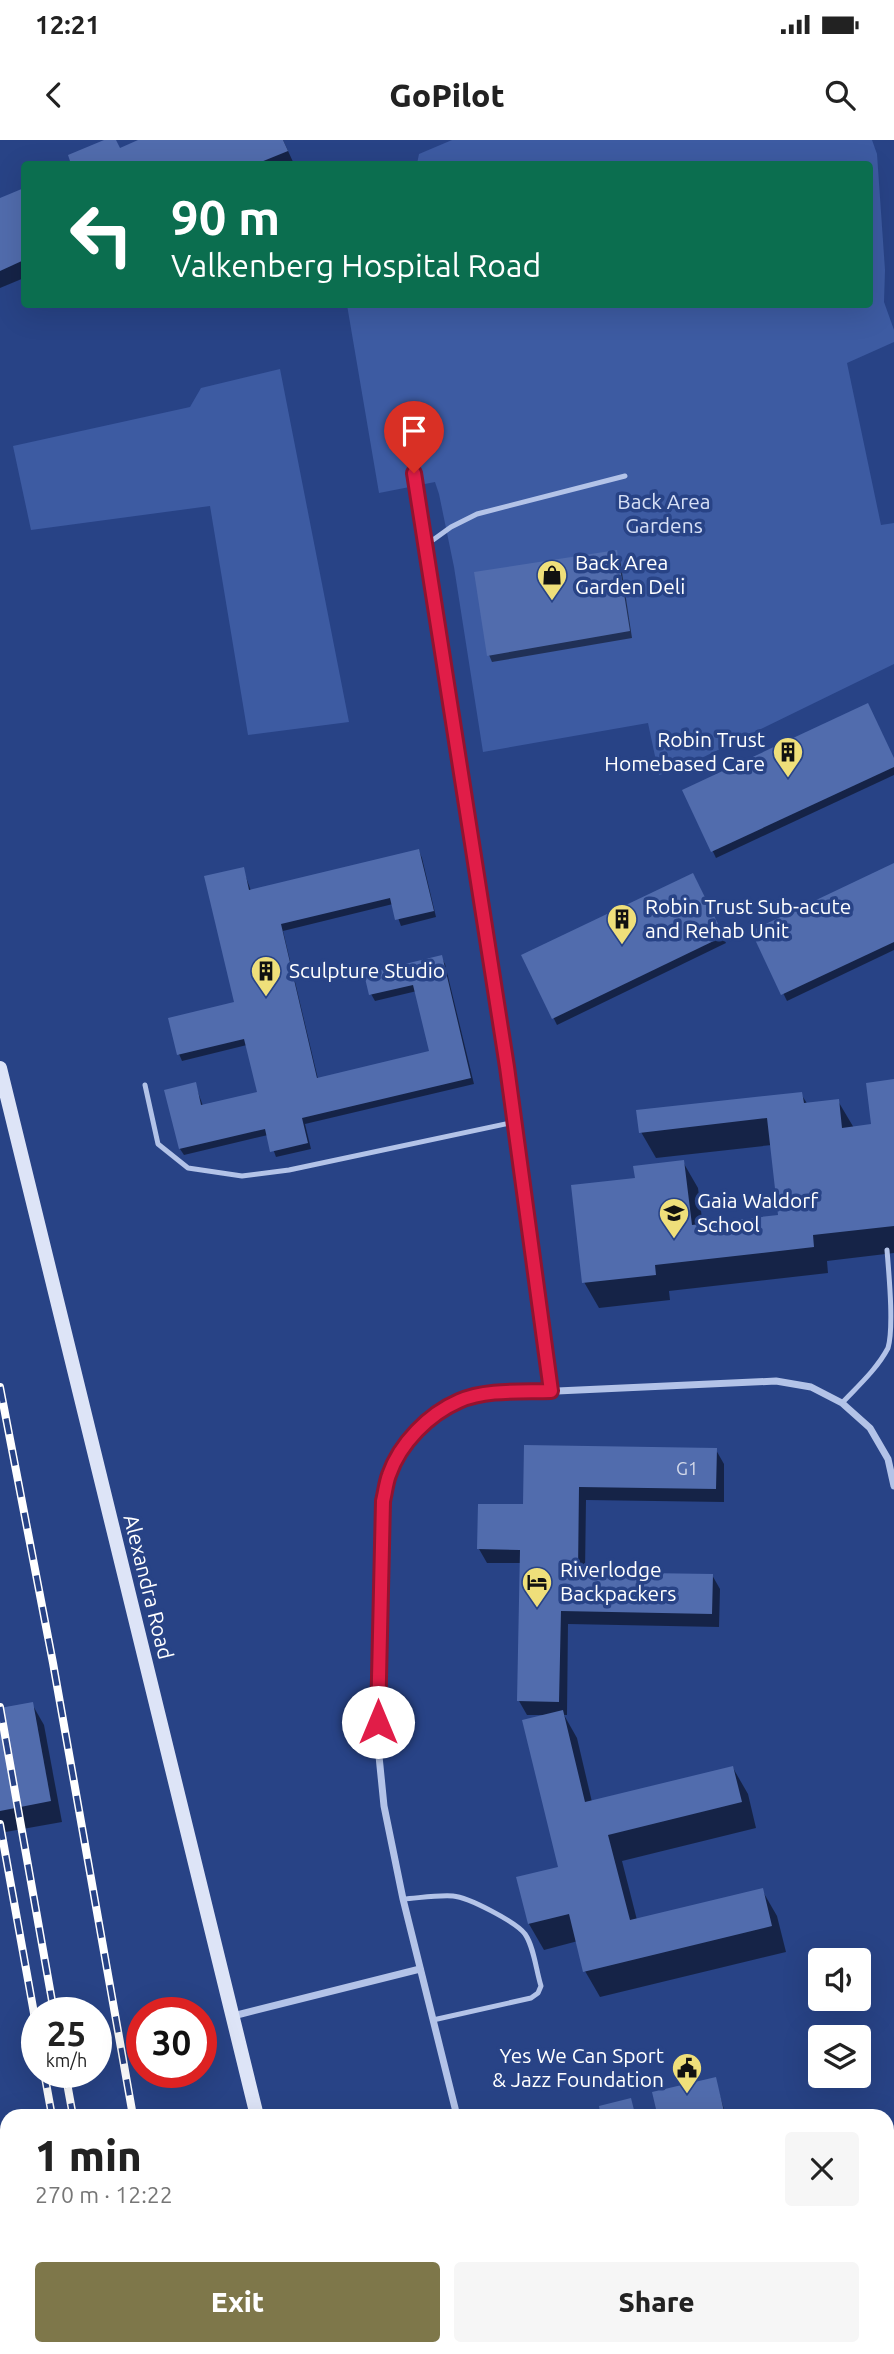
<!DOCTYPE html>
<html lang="en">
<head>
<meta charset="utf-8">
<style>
	:root { --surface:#fff; --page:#f6f6f6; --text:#222; --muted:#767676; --accent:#7e774a }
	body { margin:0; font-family:Ubuntu,sans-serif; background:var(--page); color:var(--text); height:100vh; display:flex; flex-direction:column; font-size:26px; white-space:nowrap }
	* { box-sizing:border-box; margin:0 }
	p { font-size:23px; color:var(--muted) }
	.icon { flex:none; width:38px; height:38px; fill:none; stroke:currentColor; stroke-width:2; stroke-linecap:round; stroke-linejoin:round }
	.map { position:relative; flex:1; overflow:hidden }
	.details { position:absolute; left:0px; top:1969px; width:894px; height:247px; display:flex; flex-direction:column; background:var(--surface); border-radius:21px 21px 0 0; box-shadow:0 7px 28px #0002 }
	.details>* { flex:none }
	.guide { position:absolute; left:21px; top:21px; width:852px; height:147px; border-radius:7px; box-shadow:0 7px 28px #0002; background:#0b6e4f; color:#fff; overflow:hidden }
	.controls { position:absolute; left:808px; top:1808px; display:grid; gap:14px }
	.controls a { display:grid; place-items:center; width:63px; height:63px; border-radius:7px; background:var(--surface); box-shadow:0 7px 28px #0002; font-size:35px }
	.speed { position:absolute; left:21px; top:1857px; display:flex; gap:14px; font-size:35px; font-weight:700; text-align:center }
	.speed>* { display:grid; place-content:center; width:91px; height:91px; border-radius:50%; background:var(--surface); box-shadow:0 7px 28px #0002; line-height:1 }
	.speed small { font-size:18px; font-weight:400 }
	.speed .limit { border:10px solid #d22; background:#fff; color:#111 }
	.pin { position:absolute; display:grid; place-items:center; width:60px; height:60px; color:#fff; margin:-72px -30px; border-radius:50% 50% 50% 0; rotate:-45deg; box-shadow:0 0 7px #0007 }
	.pin .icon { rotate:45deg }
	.me { position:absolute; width:77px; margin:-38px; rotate:0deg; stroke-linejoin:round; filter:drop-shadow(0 0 5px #0008) }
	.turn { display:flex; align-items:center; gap:24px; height:147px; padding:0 35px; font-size:32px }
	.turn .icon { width:91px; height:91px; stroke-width:2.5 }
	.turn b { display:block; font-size:49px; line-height:60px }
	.round { display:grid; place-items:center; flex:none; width:74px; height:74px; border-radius:7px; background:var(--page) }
	.headline { display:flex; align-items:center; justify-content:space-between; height:119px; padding:0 35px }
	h1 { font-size:42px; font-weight:800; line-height:52px }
	.cta { display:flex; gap:14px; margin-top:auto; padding:14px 35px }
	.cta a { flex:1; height:80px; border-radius:7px; background:var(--accent); color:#fff; font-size:28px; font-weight:800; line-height:80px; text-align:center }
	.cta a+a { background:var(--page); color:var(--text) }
	.status { display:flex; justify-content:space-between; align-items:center; height:49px; padding:0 35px; background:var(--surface); direction:ltr }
	.status svg { height:19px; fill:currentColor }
	header { display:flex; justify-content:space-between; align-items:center; height:91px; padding:0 35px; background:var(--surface); font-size:32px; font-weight:800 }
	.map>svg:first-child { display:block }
</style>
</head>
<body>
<div class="status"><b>12:21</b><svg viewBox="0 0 49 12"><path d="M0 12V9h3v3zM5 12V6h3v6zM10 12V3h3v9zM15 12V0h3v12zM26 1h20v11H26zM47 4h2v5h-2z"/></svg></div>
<header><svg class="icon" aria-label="back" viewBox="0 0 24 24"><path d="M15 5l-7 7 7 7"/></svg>GoPilot<svg class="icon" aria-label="search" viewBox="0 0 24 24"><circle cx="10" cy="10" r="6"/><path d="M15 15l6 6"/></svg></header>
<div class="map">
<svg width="894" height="2214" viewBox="0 0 894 2214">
	<rect width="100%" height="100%" fill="#284386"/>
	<g fill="#3d5ba2">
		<polygon points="452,0 872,0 877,14 885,130 884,162 894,190 894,202 847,223 881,385 894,383 894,524 677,630 659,635 648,583 483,612 454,427 439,354 435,342 379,353 347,165 870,164 870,24 417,24 419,14"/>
		<polygon points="280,229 349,582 248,595 210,366 31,390 13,306 190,267 201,248"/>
	</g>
	<g fill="#0007">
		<polygon points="109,0 114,0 120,10 143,0 283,0 294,24 73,24 70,16"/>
		<polygon points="24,50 24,138 0,148 0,60"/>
		<polygon points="616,412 620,419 632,498 492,522 489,515"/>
		<polygon points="894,620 894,635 716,718 684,651"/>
		<polygon points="419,711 422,718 436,777 401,786 393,764 283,791 318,939 431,913 417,851 375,861 371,854 441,817 445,824 474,944 305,984 311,1009 276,1017 268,995 184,1015 180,1009 166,951 195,944 203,966 259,953 247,905 182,921 179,914 236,863 243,729 251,751"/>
		<polygon points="894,725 894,810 787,861 753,792"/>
		<polygon points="696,742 726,803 557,885 523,816"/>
		<polygon points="894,941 894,1113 827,1121 828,1133 669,1151 670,1160 599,1168 584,1142 637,1039 683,1022 698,1048 703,1086 780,1077 772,1005 656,1018 641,992 801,954 808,965 838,961 854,988 873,986"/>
		<polygon points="526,1307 716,1310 724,1324 724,1362 586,1360 585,1433 712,1435 720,1449 719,1487 568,1484 567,1575 564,1575 577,1598 592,1662 733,1628 748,1654 756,1688 622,1721 637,1780 762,1750 777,1776 786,1812 600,1857 585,1831 578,1801 544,1810 529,1784 518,1739 560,1728 544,1575 527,1575 519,1561 521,1423 487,1423 479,1409 525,1366"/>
		<polygon points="32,1564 44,1585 62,1682 0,1693 0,1570"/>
		<polygon points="715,1939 726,1976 637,1976 659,1971"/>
		<polygon points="585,1970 588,1976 562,1976"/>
		<polygon points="773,2208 880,2208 881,2214 750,2214"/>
	</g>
	<g fill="#516cad">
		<polygon points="104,0 116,0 120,8 138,0 283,0 288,11 256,24 71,24 68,15"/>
		<polygon points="24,48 24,120 0,131 0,58"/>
		<polygon points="617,410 630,491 487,516 474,432"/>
		<polygon points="868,563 894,618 894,627 711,712 682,650"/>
		<polygon points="419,709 434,771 395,780 390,758 281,784 317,938 429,911 413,845 369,855 364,834 442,815 471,938 302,978 308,1003 270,1012 265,989 179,1009 164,950 196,942 201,965 257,952 244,899 177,915 168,878 234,862 204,736 244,727 249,750"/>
		<polygon points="894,723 894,802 781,855 751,791"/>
		<polygon points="693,733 724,796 552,879 521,815"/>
		<polygon points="894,939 894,1086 813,1095 814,1107 655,1125 656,1135 582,1143 571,1045 635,1038 633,1026 684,1020 692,1085 778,1075 767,978 639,993 636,970 802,952 804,963 839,959 842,988 871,984 866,943"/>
		<polygon points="524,1305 717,1308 716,1349 579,1347 578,1432 713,1434 712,1474 561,1471 559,1562 517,1561 520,1410 477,1409 478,1364 523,1364"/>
		<polygon points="33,1562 51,1661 0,1671 0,1568"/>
		<polygon points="563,1570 585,1662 733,1626 742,1662 608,1695 630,1780 763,1748 772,1786 583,1832 569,1774 528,1784 516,1737 558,1727 522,1580"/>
		<polygon points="716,1937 725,1976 588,1976 600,1972 599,1966 631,1958 635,1974 656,1969 652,1952"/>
		<polygon points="765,2208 874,2208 876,2214 747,2214"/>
	</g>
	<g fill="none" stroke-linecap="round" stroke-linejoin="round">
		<g stroke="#b3c3e8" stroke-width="5">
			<polyline points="426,405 451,387 477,374 625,336"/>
			<polyline points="145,945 158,1004 188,1028 242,1036 289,1030 515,982"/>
			<path d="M842 1263C858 1246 877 1229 888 1208 894 1187 889 1135 887 1110"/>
			<path d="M403 1759C419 1758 436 1755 453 1756 468 1757 516 1782 525 1794 534 1807 536 1830 541 1846L538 1853 531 1858 433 1880"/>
			<polyline points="566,2214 566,2208"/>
		</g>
		<g stroke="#b3c3e8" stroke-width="7">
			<polyline points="414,333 507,927 551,1251"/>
			<polyline points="233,1876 420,1829"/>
			<path d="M457 1976 403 1759 384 1666 378 1606V1557L383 1361C393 1317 415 1279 459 1261 469 1257 481 1256 491 1254L776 1241 811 1247 842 1263 870 1288 888 1319 894 1346"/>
			<polyline points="498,2214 498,2208"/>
		</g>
		<g stroke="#dde4f7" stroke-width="14">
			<polyline points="0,928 257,1976"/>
			<polyline points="314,2208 315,2214"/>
		</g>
		<g stroke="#fff" stroke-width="8">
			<g id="rail">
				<polyline points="0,1247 53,1523 133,1976"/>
				<polyline points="0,1567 54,1872"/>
				<polyline points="0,1684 37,1890"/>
				<polyline points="44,1932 52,1976"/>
				<polyline points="65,1932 73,1976"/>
				<polyline points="0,2026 7,2065"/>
				<polyline points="33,2208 34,2214"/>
				<polyline points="93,2208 94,2214"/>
				<polyline points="113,2208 114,2214"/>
				<polyline points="166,2208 167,2214"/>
			</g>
		</g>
		<use href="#rail" stroke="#284386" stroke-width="5" stroke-dasharray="16" stroke-linecap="butt"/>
	</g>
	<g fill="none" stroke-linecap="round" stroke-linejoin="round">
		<g stroke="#92132f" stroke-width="18">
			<path id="route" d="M378 1582 383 1361C385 1353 386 1343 389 1335 400 1303 429 1274 459 1261 486 1249 522 1252 551 1251L507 927 414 333"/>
		</g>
		<use href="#route" stroke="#e11d48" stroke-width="12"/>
	</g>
	<defs>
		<g id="shop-pin" transform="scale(1.575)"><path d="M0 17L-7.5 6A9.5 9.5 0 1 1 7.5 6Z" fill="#efdf7a" stroke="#284386"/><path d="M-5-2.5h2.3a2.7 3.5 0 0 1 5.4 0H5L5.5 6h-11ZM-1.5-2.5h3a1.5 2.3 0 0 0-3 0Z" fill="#111"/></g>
		<g id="building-pin" transform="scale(1.575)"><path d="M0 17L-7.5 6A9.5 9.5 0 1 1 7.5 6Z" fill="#efdf7a" stroke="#284386"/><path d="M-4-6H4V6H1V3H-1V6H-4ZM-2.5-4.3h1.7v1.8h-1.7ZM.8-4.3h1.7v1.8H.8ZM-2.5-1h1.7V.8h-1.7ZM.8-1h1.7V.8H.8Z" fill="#111"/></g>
		<g id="school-pin" transform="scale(1.575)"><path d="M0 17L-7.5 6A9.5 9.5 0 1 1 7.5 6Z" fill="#efdf7a" stroke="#284386"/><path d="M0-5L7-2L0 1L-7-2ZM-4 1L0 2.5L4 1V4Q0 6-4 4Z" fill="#111"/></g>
		<g id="hotel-pin" transform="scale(1.575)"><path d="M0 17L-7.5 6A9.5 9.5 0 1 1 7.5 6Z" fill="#efdf7a" stroke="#284386"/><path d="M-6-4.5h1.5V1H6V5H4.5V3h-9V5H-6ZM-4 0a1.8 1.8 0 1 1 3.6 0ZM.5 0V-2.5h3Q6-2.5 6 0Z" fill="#111"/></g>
		<g id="civic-pin" transform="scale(1.575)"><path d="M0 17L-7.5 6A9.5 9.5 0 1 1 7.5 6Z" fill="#efdf7a" stroke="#284386"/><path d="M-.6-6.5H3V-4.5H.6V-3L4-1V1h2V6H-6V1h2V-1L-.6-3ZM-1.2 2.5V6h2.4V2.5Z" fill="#111"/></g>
	</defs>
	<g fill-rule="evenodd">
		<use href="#shop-pin" x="552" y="435"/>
		<use href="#building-pin" x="788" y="612"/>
		<use href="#building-pin" x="622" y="779"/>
		<use href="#building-pin" x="266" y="831"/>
		<use href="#school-pin" x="674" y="1073"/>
		<use href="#hotel-pin" x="537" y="1442"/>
		<use href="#civic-pin" x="687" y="1928"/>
	</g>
	<g text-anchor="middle" stroke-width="7" stroke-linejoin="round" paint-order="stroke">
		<g font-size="18" fill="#d4daea">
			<text x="687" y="1335">G1</text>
		</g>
		<g font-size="21" fill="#d7e0f6" stroke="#284386">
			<text x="664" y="369">Back Area<tspan x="664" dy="24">Gardens</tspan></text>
		</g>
		<g font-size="21" fill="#fff" stroke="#284386" text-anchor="start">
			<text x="575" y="430">Back Area<tspan x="575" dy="24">Garden Deli</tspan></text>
			<text x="765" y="607" text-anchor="end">Robin Trust<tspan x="765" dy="24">Homebased Care</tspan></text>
			<text x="645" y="774">Robin Trust Sub-acute<tspan x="645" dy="24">and Rehab Unit</tspan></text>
			<text x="289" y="838">Sculpture Studio</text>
			<text x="697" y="1068">Gaia Waldorf<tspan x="697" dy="24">School</tspan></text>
			<text x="560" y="1437">Riverlodge<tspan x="560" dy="24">Backpackers</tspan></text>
			<text x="664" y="1923" text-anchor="end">Yes We Can Sport<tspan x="664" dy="24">&amp; Jazz Foundation</tspan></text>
		</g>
		<g font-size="21" fill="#fff" stroke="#284386">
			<text transform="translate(148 1447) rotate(76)" y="7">Alexandra Road</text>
		</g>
	</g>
</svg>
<div class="controls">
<a><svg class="icon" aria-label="sound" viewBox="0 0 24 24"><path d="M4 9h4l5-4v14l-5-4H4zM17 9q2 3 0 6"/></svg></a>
<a><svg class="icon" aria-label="layers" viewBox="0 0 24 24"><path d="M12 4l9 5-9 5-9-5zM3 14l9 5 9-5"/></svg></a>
</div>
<div class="speed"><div>25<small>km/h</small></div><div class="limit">30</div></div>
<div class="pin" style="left:414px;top:333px;background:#d93025"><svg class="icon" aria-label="arrive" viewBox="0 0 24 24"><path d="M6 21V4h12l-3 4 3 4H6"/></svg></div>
<svg class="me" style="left:378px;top:1582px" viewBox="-20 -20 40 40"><circle r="19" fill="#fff"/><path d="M0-13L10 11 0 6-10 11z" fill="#e11d48"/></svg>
<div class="guide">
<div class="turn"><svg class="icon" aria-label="left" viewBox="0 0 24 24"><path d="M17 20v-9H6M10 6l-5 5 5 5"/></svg><div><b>90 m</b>Valkenberg Hospital Road</div></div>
</div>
<section class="details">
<div class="headline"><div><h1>1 min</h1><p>270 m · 12:22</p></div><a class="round"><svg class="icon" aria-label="close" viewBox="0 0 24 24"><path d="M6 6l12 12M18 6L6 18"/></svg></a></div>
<div class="cta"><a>Exit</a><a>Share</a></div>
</section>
</div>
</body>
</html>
